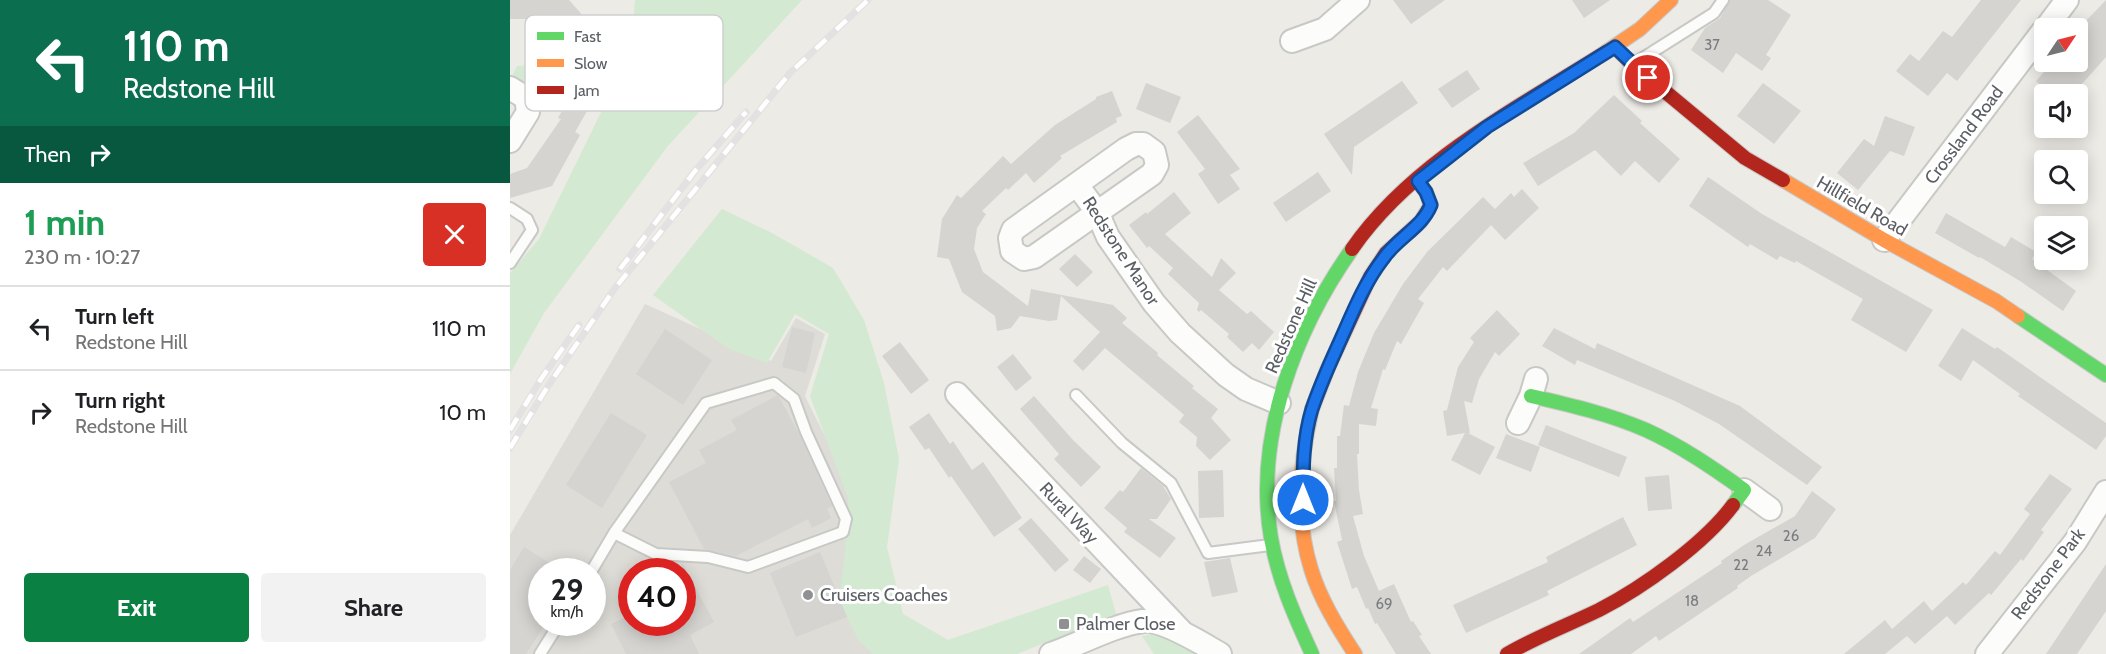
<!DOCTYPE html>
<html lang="en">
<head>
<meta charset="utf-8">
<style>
	:root { --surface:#fff; --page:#f2f2f2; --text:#202124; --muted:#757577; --line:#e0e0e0; --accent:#0b8043 }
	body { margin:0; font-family:Cabin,sans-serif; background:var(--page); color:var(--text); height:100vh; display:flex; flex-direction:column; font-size:22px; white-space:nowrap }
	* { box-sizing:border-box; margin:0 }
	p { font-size:20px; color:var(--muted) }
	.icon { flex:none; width:33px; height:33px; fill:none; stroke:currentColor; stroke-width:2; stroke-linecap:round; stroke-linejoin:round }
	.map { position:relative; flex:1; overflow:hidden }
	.drawer { display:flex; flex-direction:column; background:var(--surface); width:510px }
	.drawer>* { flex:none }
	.hud { background:#0b6e4f; color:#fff; overflow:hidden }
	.needle { width:39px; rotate:55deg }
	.controls { position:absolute; left:1524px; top:18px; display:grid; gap:12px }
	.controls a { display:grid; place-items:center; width:54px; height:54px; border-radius:6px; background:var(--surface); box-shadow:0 3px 15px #0003; font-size:30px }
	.speed { position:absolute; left:18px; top:558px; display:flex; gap:12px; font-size:30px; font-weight:700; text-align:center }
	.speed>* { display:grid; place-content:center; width:78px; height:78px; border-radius:50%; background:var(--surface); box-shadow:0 3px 15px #0003; line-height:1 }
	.speed small { font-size:15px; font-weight:400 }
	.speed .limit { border:9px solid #d22; background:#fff; color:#111 }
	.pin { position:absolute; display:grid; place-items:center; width:51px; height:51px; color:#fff; margin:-26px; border:3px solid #fff; border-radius:50%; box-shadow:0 2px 6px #0007 }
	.me { position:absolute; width:66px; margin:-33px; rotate:0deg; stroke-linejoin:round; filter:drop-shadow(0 0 4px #0008) }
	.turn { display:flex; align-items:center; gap:21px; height:126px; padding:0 24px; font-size:27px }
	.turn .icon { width:78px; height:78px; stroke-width:2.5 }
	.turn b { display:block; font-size:42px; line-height:51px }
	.then { display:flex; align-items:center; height:57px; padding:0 24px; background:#0003; gap:12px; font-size:22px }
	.round { display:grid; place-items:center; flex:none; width:63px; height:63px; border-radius:6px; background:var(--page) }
	.head { display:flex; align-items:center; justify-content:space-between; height:102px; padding:0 24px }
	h1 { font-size:36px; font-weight:700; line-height:45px; color:#1e9e55 }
	.action { display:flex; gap:12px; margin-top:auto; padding:12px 24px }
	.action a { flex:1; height:69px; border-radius:6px; background:var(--accent); color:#fff; font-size:24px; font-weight:700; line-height:69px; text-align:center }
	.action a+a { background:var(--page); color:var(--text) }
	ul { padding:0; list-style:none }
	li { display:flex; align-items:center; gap:18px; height:84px; padding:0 24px; border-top:2px solid var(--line) }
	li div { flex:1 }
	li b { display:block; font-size:22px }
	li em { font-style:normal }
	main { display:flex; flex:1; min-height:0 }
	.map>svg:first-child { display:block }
</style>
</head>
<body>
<main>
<section class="drawer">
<div class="hud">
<div class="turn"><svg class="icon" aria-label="left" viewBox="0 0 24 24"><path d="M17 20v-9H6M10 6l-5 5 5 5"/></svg><div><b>110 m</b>Redstone Hill</div></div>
<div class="then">Then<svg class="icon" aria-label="right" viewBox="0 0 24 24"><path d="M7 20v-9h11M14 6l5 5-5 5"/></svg></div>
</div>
<div class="head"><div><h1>1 min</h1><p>230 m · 10:27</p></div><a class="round" style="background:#d93025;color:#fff"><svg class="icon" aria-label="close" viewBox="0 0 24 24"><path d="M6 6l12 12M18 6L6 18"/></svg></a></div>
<ul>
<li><svg class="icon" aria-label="left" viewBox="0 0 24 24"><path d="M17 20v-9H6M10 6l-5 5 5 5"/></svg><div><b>Turn left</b><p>Redstone Hill</p></div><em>110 m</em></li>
<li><svg class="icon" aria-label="right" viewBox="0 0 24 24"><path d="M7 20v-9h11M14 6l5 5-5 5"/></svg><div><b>Turn right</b><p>Redstone Hill</p></div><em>10 m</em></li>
</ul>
<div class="action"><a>Exit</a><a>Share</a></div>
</section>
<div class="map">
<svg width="1596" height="654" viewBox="0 0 1596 654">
	<rect width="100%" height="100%" fill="#ecebe6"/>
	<path fill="#dddcd7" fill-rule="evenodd" d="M135 304 261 361 286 318 315 334 295 396 356 519 378 654H0V535ZM32 572H82V622H32ZM122 572H172V622H122Z"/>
	<g fill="#d3e9d1">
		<polygon points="125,0 292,0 157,147 34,313 0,374 0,273 29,239 121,51"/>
		<polygon points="25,65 32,77 17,84 2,77 7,66"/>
		<polygon points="212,209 262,233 323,268 354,320 374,383 389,459 377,547 393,614 438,640 598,585 606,614 507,654 363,654 349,641 329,601 335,551 338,498 300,396 319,334 285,314 257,363 219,349 143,295"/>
		<polygon points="649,633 692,654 644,654 632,636"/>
	</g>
	<g fill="#d5d4d1">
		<polygon points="0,0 59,0 97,43 79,60 38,19 0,19"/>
		<polygon points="883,0 935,0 901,24"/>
		<polygon points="1062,0 1100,0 1074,18"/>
		<polygon points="1220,0 1258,0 1281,15 1256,55 1261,58 1252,71 1226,53 1213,73 1181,50 1195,28 1210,18"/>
		<polygon points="1471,0 1511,0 1447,81 1437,73 1418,96 1386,71 1400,54 1409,61 1433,31 1442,37"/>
		<polygon points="1596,0 1596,57 1563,94 1541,94 1526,81 1543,62 1568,62 1568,34 1575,26 1573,24"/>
		<polygon points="80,62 99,73 65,132 70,135 42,186 0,198 0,174 17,168 51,119 48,118"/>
		<polygon points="957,70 970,89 942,108 928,89"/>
		<polygon points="892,81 908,103 844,147 842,175 814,134"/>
		<polygon points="636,83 671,97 660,123 626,109"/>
		<polygon points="1253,83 1291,111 1264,144 1227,116"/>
		<polygon points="602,91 612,116 606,118 607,122 550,156 552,158 524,183 516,173 498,190 496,188 472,211 476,214 467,228 464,249 473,272 518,306 521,289 603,305 617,318 612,323 648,353 647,355 684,386 682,388 708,409 701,418 721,440 700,460 686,446 687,437 669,422 674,415 672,413 595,348 573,371 563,361 590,332 551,296 547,320 539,321 510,316 501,328 487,331 485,316 452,292 439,259 427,257 432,219 447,195 451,198 493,156 501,164 545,125 586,99 586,97"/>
		<polygon points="1104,95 1132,121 1130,123 1170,159 1149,183 1125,161 1111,176 1085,150 1028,186 1013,163 1064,133"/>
		<polygon points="688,115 730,169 720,175 730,189 708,204 688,174 695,169 667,132"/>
		<polygon points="1375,116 1405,127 1394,156 1380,151 1348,190 1327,173 1354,139 1364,146"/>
		<polygon points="808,172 821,191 776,222 763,203"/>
		<polygon points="1198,177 1252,214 1423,310 1396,352 1341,320 1353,299 1286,261 1285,263 1270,256 1267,260 1240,244 1238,247 1179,206"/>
		<polygon points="1012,189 1029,208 995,240 981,225 937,271 933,267 908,299 914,303 891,344 887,341 875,370 873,369 861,408 868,409 866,426 849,424 849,454 847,454 849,490 853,514 843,516 854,556 869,591 884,584 901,622 903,621 912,635 909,636 921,654 886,654 867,623 865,624 858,608 856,609 847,587 842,589 827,542 832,540 824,501 826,501 824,468 827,468 827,436 830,436 834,405 839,406 848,372 864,333 893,284 917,252 973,197 985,209 1001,193 1004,197"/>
		<polygon points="664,192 681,213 655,234 702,277 711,258 726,273 709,290 737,314 741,311 764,332 749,350 742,343 733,352 717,337 719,334 691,310 689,312 687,310 689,303 658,274 663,268 639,246 637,248 619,225 636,212 637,214"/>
		<polygon points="1436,213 1495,247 1501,237 1526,252 1522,259 1566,291 1553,311 1510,281 1470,257 1469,258 1425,233"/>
		<polygon points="565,254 583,272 567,287 549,269"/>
		<polygon points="987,310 1010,334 989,356 985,352 969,379 962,403 954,401 960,433 958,433 985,447 970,475 941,460 955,433 937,436 933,411 937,410 948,367 964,342 960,338"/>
		<polygon points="282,327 305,333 296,373 272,367"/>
		<polygon points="1044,328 1085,349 1087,343 1230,406 1312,467 1297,485 1209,424 1165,401 1067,360 1065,365 1032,346"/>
		<polygon points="1452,328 1485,349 1487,347 1596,423 1596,436 1586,450 1508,396 1510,394 1463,360 1451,381 1428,366"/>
		<polygon points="155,329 202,360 173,405 126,374"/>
		<polygon points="390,342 419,380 401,394 372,356"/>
		<polygon points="503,354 522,378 506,391 487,367"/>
		<polygon points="268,395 287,430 322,506 317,509 321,518 302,528 298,519 226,556 194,549 159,482 196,463 189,450 227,430 221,420"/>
		<polygon points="524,396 563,440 591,467 571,487 544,459 549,454 510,409"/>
		<polygon points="101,413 137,435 92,508 56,485"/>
		<polygon points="419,413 440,444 443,441 462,470 473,462 512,518 484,537 441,476 439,478 419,448 415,450 399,427"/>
		<polygon points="1036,425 1117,457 1109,477 1028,445"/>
		<polygon points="996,434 1030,447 1021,472 986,458"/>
		<polygon points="631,468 653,486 661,499 647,519 639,519 666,538 650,558 614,532 617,528 594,508 610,490 613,492"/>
		<polygon points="713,470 714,517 689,518 688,471"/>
		<polygon points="1540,474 1562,489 1531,530 1534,532 1513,561 1511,559 1481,595 1479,593 1445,625 1437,616 1405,644 1397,636 1375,654 1334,654 1375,620 1382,629 1414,601 1422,611 1453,582 1456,585 1485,551 1490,555 1520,514 1514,509"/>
		<polygon points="1159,475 1162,509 1138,511 1135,477"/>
		<polygon points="1302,491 1326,509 1305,538 1241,576 1227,586 1228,588 1149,641 1146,636 1121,654 1069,654 1120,618 1123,622 1212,563 1211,561 1234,545 1285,516"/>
		<polygon points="1113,517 1127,545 1037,591 1039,595 956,633 943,605 1038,562 1036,557"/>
		<polygon points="521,518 559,560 545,572 508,529"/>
		<polygon points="14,547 54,572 32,572 32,629 16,654 0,654 0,570"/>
		<polygon points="310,552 337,617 286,637 260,573"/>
		<polygon points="574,556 591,569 580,583 563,570"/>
		<polygon points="720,558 728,592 702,597 694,562"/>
		<polygon points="172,563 204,622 180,635 189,654 116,654 101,624 122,614 122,622 172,622"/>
		<polygon points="1596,564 1596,611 1567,654 1536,654"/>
	</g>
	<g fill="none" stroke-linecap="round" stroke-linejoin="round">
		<g stroke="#c8c8c6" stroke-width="14">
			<g id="lane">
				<polyline points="1125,63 1204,13 1213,0"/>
				<polyline points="0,208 17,219 22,230 0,263"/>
				<polyline points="566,395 612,443 661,483 698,553 760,545"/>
				<polyline points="81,572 104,533 196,403 264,383 284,399 296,432 336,519 333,532 238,567 198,557 146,554 104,533"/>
				<polyline points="30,654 50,622"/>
			</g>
		</g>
		<g stroke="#c8c8c6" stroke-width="26">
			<g id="street">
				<polyline points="1536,28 1557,0"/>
				<polyline points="782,41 815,29 848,0"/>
				<polyline points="0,88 16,98 18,112 0,141"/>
				<polyline points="16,98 43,78 54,56"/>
				<polygon points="626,144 633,144 644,152 647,165 642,174 524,257 514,259 502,251 500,238 503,230 616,149"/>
				<polyline points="567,185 587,212 598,237 644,303 670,333 716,375 736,389 769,403"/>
				<polyline points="1374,240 1534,30"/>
				<polyline points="447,394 671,631"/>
				<polyline points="1008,423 1021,396 1026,379"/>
				<polyline points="1234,490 1260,509"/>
				<path d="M541 654C570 644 604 625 633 621 653 619 693 644 710 654"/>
				<polyline points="1477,654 1565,542 1596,492"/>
			</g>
		</g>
		<g stroke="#c8c9c8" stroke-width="16">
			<g id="fast">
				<polyline points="1508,316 1596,375"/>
				<path d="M1021 396C1060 405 1099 414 1136 430 1171 446 1203 468 1234 490L1223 505"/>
				<path d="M802 654C785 617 768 579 761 538 744 437 785 330 842 249"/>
			</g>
		</g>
		<g stroke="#c8c9c8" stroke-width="16">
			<g id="slow">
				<polyline points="1096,52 1130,29 1161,0"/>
				<polyline points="1273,180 1374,240 1486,301 1508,316"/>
				<path d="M802 409C790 460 785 518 801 569 810 599 828 628 845 654"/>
			</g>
		</g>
		<g stroke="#c8c9c8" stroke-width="16">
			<g id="jam">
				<polyline points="1105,47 1122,64 1235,158 1273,180"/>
				<path d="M842 249C902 162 1009 107 1096 52"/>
				<polyline points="802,409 818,368 860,277 876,253 911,221 921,205 916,192 908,181"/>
				<path d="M997 654C1026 637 1058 625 1089 610 1132 588 1194 544 1223 505"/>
			</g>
		</g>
		<use href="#lane" stroke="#fcfcfb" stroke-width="10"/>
		<use href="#street" stroke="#fcfcfb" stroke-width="22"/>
		<use href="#fast" stroke="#63d668" stroke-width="14"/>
		<use href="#slow" stroke="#ff974d" stroke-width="14"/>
		<use href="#jam" stroke="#b3261e" stroke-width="14"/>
		<g stroke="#e3e2e2" stroke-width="7">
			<g id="rail">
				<polyline points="110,269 185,171 236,112"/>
				<polyline points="0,430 31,379 69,325"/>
				<polyline points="0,448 38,386 105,288 280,73 358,0"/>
			</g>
		</g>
		<use href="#rail" stroke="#fff" stroke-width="4.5" stroke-dasharray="14" stroke-linecap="butt"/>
	</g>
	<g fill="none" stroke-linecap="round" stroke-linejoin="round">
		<g stroke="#114b97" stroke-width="15">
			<path id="route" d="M793 500C793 469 793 438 802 409 811 382 823 357 834 332 845 307 856 281 873 259 887 238 912 228 921 205L916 192 908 181 977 127 1105 47 1138 78"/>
		</g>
		<use href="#route" stroke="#1a73e8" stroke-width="10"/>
	</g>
	<g fill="#8e9092" stroke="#fff" stroke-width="2">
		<circle cx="298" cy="595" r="6"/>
		<rect x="548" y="618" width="12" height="12" rx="3"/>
	</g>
	<g text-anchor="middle" stroke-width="6" stroke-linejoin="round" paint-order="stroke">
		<g font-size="15" fill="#7a7d80">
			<text x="1202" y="50">37</text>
			<text x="1281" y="541">26</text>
			<text x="1254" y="556">24</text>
			<text x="1231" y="570">22</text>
			<text x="1182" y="606">18</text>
			<text x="874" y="609">69</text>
		</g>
		<g font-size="18" fill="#5b5f64" stroke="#fff">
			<text transform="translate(1454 135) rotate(-53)" y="6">Crossland Road</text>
			<text transform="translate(1352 206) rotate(30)" y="6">Hillfield Road</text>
			<text transform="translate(611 251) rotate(57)" y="6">Redstone Manor</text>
			<text transform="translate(781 326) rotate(-66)" y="6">Redstone Hill</text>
			<text transform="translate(559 513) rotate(47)" y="6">Rural Way</text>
			<text transform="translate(1538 574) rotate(-53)" y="6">Redstone Park</text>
		</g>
		<g font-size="18" fill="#5b5f64" stroke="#fff" text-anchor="start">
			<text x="310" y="601">Cruisers Coaches</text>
			<text x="566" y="630">Palmer Close</text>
		</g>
	</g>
	<rect x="15" y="15" width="198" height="96" rx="9" fill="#fff" stroke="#cecfd0" stroke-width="1.5"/>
	<rect x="27" y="32" width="27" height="8" fill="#63d668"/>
	<rect x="27" y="59" width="27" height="8" fill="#ff974d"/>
	<rect x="27" y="86" width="27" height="8" fill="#b3261e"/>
	<g font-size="16" fill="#5b5f64">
		<text x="64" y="42">Fast</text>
		<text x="64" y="69">Slow</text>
		<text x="64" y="96">Jam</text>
	</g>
</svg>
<div class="controls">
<a><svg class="needle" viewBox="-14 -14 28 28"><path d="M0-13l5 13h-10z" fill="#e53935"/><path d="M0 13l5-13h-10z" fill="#757577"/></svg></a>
<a><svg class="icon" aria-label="sound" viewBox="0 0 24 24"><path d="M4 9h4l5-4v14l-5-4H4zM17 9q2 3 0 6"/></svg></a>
<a><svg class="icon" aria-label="search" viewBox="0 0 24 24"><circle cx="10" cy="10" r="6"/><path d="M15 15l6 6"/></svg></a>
<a><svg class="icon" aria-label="layers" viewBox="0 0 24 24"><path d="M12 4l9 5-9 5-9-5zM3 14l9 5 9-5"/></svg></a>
</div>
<div class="speed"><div>29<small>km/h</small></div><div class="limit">40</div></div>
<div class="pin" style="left:1138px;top:78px;background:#d93025"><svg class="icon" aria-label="arrive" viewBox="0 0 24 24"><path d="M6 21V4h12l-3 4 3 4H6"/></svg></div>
<svg class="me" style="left:793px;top:500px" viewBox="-20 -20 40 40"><circle r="17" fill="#1a73e8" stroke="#fff" stroke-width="3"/><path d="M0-11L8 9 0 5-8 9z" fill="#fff"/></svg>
</div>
</main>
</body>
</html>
